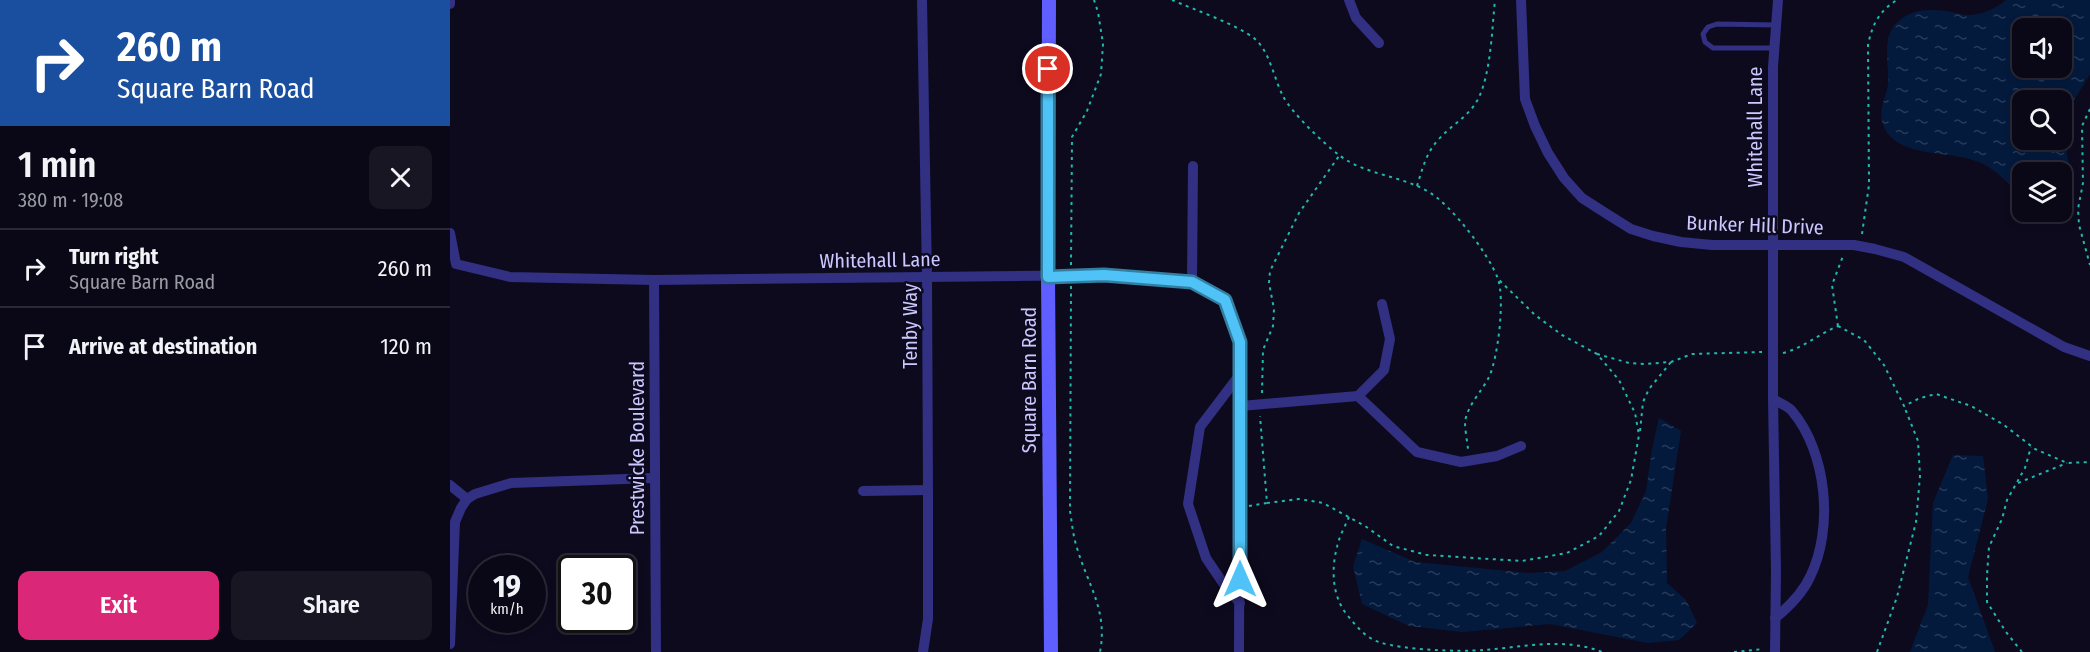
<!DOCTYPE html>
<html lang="en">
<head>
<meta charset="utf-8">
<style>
	:root { --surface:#0a0816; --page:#181623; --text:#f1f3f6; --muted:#999aa1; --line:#2a2935; --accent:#db2777 }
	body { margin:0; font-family:"Fira Sans Condensed",sans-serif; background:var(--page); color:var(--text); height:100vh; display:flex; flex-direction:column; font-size:22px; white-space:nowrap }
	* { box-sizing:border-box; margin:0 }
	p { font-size:20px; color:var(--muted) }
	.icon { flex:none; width:33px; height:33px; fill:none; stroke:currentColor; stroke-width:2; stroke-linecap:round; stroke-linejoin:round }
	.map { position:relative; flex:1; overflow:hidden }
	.drawer { display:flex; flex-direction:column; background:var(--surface); width:450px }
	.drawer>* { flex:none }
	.hud { background:#1a4fa0; color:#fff; overflow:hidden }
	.fabs { position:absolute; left:1562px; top:18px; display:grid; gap:12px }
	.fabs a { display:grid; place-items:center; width:60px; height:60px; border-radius:12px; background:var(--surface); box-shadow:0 3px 9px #0003,0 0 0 2px var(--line); font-size:30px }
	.speed { position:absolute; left:18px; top:555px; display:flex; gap:12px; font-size:30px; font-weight:700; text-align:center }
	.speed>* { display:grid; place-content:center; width:78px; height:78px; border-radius:50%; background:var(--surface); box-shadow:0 3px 9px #0003,0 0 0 2px var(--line); line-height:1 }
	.speed small { font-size:15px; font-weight:400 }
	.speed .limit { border:3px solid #111; border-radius:9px; background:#fff; color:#111 }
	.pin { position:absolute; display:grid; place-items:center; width:51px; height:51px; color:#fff; margin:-26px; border:3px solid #fff; border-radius:50%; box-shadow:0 2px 6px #0007 }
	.me { position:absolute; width:66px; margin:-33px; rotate:0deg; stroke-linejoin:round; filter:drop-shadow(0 0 4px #0008) }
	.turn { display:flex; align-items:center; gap:21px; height:126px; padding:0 18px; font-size:27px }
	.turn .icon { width:78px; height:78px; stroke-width:2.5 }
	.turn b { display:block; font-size:42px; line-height:51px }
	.round { display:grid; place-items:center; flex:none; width:63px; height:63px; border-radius:12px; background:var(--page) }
	.headline { display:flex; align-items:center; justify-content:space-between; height:102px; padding:0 18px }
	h1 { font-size:36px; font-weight:600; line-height:45px }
	.button { display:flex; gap:12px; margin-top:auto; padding:12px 18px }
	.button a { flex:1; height:69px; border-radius:12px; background:var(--accent); color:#fff; font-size:24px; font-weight:600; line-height:69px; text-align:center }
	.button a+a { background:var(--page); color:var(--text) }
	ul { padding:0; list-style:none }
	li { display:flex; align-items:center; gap:18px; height:78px; padding:0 18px; border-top:2px solid var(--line) }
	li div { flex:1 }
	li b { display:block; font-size:22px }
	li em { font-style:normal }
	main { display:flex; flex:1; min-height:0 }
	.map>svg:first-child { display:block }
</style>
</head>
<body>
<main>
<section class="drawer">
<div class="hud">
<div class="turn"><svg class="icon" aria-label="right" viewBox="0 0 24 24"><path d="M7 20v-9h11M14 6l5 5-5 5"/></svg><div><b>260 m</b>Square Barn Road</div></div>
</div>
<div class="headline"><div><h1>1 min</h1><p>380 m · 19:08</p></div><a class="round"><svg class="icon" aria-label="close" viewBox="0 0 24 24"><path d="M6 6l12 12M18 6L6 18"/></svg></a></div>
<ul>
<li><svg class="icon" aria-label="right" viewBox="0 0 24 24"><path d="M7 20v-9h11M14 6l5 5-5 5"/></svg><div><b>Turn right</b><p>Square Barn Road</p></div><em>260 m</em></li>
<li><svg class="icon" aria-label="arrive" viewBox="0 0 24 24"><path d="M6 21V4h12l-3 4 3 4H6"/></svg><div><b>Arrive at destination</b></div><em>120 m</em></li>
</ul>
<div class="button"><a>Exit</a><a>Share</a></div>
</section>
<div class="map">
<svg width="1640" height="652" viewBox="0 0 1640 652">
	<defs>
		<pattern id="water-ripples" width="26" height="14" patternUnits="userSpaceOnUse" patternTransform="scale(1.5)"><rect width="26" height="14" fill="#041a3d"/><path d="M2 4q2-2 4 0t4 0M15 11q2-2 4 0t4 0" fill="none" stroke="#273a5a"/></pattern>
	</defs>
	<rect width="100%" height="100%" fill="#0d0a1e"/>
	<g fill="url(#water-ripples)" fill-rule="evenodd">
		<path d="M1556 0H1640V74L1621 105 1614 127 1621 186 1615 207 1611 209V172H1572V198C1557 182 1544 166 1523 160 1493 150 1442 158 1432 121 1429 109 1436 97 1438 85 1438 81 1438 76 1438 71 1437 54 1434 33 1449 21 1464 8 1483 9 1501 12 1507 13 1514 16 1519 15 1532 15 1547 8 1556 0ZM1572 28H1611V68H1572ZM1572 100H1611V140H1572Z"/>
		<polygon points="1209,418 1231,431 1216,528 1217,583 1236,600 1247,623 1229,640 1198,643 1100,624 1012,632 959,626 912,604 903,566 912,539 965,562 1079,573 1115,571 1152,552 1181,523 1196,491 1202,449"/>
		<polygon points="1503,455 1533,456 1538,499 1518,577 1545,652 1460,652 1478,605 1483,503"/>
	</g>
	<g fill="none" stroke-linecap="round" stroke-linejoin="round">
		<g stroke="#21b9ad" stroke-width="2" stroke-dasharray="3 4.5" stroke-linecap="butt">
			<path d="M722 0C745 10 786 24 805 39 820 52 824 79 833 96 841 112 874 144 889 155 915 175 949 175 977 191 1000 203 1039 254 1048 279 1055 299 1048 358 1039 377 1032 391 1017 406 1015 422 1015 430 1017 440 1018 449"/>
			<polyline points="1640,109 1632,126 1633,183 1628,209 1629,225 1640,265"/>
			<path d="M967 186C972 170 976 153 988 140 1001 125 1017 118 1027 101 1041 76 1042 28 1045 0"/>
			<path d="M1412 234 1419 185 1418 45C1422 25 1429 11 1447 0"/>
			<polyline points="621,265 622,137 637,111 651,74 653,44 648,12 644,0"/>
			<path d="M621 286 620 511C622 523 623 536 627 548 638 585 658 611 650 652"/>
			<polyline points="1388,326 1382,285 1393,256"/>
			<polyline points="1388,326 1414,340 1434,365 1454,406 1470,398 1486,394 1521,406 1554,425 1585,449 1617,463 1640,462"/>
			<path d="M1333 353C1353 348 1369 334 1388 326"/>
			<polyline points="1147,354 1179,363 1195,364 1221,362 1242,354 1312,352"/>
			<polyline points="812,393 813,350 823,326 824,309 819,283 820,271 849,213 889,156"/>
			<polyline points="1190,431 1193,402 1199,389 1221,362"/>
			<polyline points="1568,483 1617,463"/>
			<polyline points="817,503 849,499 873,503 915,526 943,546 977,555 1072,561 1117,553 1149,536 1169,511 1181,480 1189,435 1185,413 1169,380 1147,354 1112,335 1085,315 1048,279"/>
			<polyline points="799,506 817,503 810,416"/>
			<path d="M899 517C895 526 889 537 887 547 881 570 882 597 898 616 907 627 916 638 929 642 953 650 1009 652 1034 650 1073 647 1115 637 1152 652"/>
			<polyline points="1284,652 1313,649"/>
			<polyline points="1427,652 1447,597 1466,522 1470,476 1468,441 1454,406"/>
			<polyline points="1572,652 1556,632 1537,602 1537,575 1539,547 1552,519 1557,500 1575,468 1581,447"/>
		</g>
		<polyline stroke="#313082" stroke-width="5" points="1324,48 1263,48 1255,42 1253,34 1258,27 1267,24 1326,25"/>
		<g stroke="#313082" stroke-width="10">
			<polyline points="472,0 477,277 478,490 478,619 473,652"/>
			<polyline points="899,0 906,18 929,43"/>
			<polyline points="1071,0 1075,99 1085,126 1098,153 1114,178 1132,198 1157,214 1181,229 1203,236 1231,242 1262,245 1404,245 1425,249 1454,257 1614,347 1640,356"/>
			<polyline points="0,4 0,0"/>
			<polyline points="0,233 6,264 60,277 204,280 654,275 742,282 775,300 790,342 789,652"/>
			<polyline points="204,280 206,652"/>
			<polyline points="742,282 743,166"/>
			<polyline points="908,396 967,452 1011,462 1047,456 1071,446"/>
			<polyline points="1323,399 1326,571 1325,652"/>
			<polyline points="791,406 908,396 934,370 940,339 932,304"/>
			<polyline points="0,485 17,499"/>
			<polyline points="413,491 478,490"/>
			<polyline points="790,603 775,586 756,558 738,504 750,427 791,373"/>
			<path d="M1325 618C1340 606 1352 594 1360 577 1384 529 1377 452 1342 411 1338 406 1329 403 1323 399V67L1328 0"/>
			<polyline points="0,644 5,522 11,508 17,499 25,494 61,483 204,478"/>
		</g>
		<polyline stroke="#5f5eff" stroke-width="14" points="599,0 598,277 601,652"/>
	</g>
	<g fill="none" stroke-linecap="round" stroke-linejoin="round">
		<g stroke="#337fa1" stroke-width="15">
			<polyline id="route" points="598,69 598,277 654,275 742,282 775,300 790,342 790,579"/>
		</g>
		<use href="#route" stroke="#4fc3f7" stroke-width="10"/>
	</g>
	<g text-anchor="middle" stroke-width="5" stroke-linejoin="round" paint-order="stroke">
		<g font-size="20" fill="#ccc7ff" stroke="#0d0a1e">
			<text transform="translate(1305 127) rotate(-90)" y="7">Whitehall Lane</text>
			<text transform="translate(1305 225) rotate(2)" y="7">Bunker Hill Drive</text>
			<text transform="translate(430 260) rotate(-1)" y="7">Whitehall Lane</text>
			<text transform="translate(460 326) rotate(-90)" y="7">Tenby Way</text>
			<text transform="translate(579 380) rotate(-90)" y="7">Square Barn Road</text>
			<text transform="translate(187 448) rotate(-90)" y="7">Prestwicke Boulevard</text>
		</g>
	</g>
</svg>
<div class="fabs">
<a><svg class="icon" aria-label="sound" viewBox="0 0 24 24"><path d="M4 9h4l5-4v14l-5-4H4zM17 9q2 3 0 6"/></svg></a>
<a><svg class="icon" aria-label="search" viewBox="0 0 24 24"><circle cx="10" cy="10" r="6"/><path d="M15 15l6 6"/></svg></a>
<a><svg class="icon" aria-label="layers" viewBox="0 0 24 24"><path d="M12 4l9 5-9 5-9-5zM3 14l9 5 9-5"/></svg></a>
</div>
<div class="speed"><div>19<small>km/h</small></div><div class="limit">30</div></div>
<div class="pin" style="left:598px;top:69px;background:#d93025"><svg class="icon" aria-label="arrive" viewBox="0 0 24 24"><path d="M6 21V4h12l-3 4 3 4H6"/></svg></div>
<svg class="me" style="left:790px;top:579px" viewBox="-20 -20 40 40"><path d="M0-17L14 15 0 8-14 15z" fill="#4fc3f7" stroke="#fff" stroke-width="4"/></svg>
</div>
</main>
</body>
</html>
